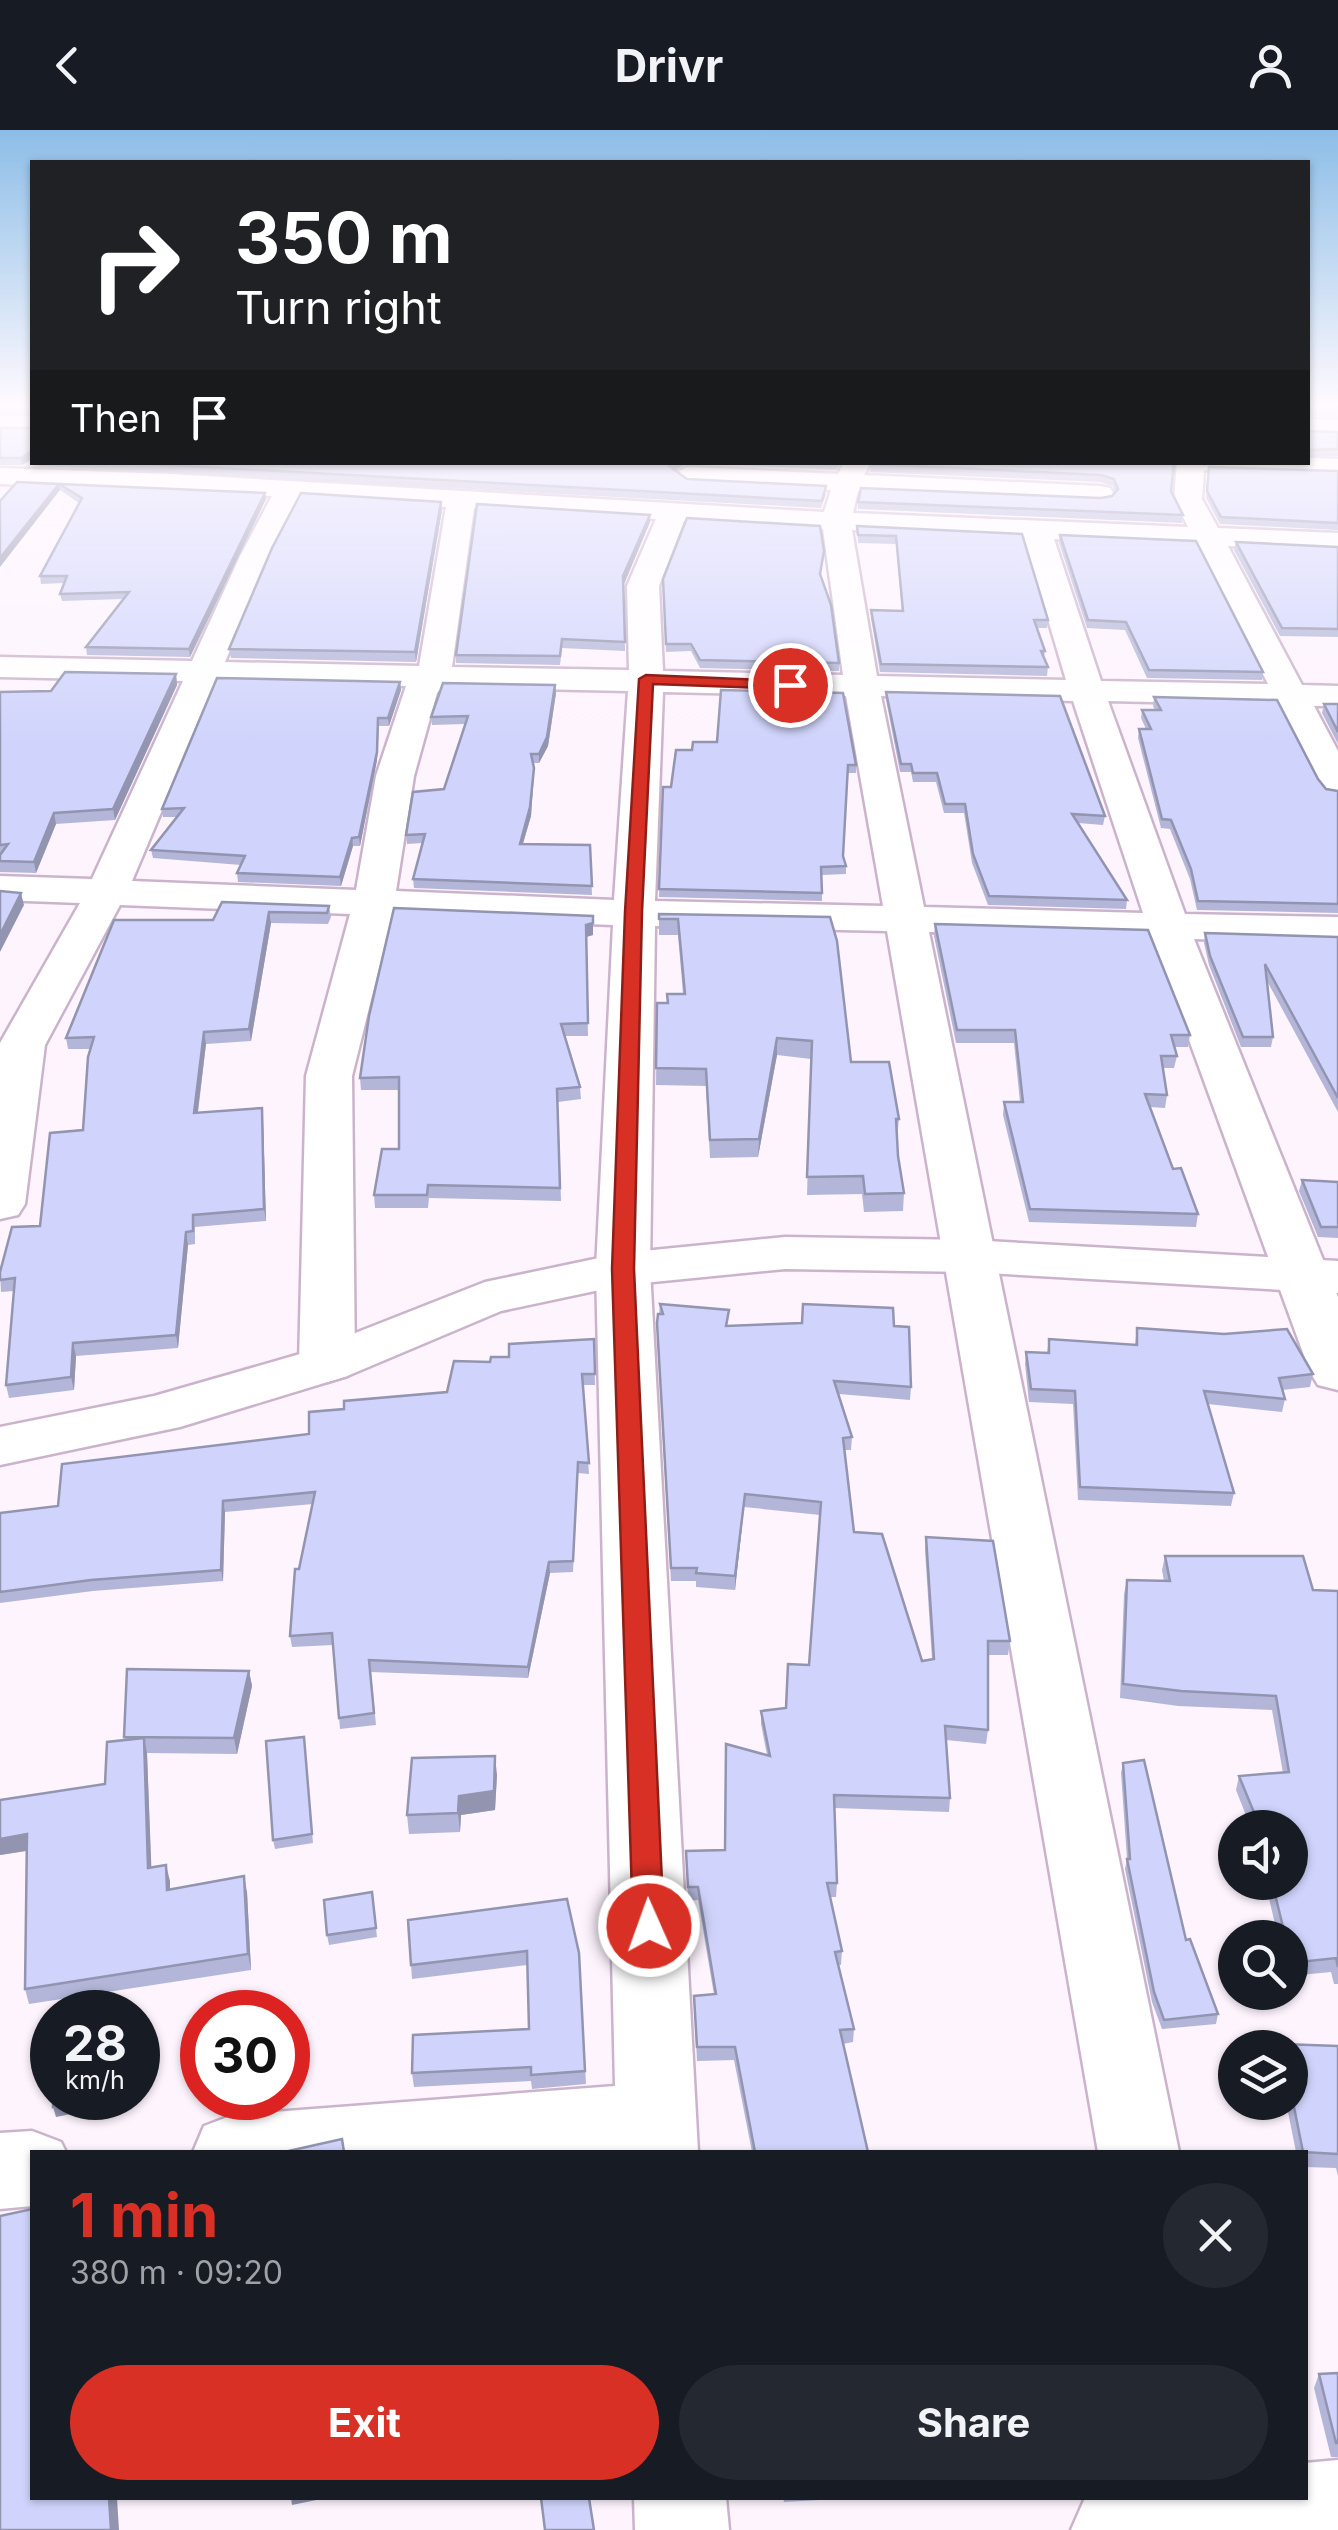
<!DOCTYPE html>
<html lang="en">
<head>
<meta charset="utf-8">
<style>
	:root { --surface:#171b24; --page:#242831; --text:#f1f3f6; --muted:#9ea1a6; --accent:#d93025 }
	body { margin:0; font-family:Inter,sans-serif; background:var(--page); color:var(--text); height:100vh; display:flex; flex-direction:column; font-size:38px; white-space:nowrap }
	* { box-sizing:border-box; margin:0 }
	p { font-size:32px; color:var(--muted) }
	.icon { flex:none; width:55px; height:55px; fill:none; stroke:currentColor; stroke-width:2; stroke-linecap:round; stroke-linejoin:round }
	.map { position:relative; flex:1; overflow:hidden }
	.sheet { position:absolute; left:30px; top:2020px; width:1278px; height:350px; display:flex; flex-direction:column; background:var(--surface); border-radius:0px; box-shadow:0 2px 8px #0004 }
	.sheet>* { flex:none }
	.hud { position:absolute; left:30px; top:30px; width:1280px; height:305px; border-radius:0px; box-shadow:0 2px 8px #0004; background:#202124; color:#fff; overflow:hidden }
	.fabs { position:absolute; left:1218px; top:1680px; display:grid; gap:20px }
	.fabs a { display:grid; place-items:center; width:90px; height:90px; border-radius:50%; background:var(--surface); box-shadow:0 2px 8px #0004; font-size:50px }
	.speed { position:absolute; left:30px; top:1860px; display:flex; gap:20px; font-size:50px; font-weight:700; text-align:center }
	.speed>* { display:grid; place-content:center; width:130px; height:130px; border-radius:50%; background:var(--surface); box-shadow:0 2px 8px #0004; line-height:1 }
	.speed small { font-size:25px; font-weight:400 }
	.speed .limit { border:15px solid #d22; background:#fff; color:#111 }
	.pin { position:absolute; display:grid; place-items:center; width:85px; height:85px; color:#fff; margin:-42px; border:5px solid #fff; border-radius:50%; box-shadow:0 2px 10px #0007 }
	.me { position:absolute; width:110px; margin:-55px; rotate:358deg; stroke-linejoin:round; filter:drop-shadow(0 0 8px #0008) }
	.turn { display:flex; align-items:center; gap:35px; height:210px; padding:0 40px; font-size:45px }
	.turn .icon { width:130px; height:130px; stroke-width:2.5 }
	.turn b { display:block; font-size:70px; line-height:85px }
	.then { display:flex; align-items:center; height:95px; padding:0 40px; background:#0003; gap:20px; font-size:38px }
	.round { display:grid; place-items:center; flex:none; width:105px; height:105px; border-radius:52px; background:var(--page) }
	.overview { display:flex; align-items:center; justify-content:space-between; height:170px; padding:0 40px }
	h1 { font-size:60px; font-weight:700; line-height:75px; color:var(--accent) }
	.cta { display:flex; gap:20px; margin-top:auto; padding:20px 40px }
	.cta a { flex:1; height:115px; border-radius:60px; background:var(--accent); color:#fff; font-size:40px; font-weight:700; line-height:115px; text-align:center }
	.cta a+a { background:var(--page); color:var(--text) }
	header { display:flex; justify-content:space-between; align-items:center; height:130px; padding:0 40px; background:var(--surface); font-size:45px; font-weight:700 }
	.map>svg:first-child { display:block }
</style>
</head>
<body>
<header><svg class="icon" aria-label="back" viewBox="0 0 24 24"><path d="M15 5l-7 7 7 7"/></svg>Drivr<svg class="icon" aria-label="person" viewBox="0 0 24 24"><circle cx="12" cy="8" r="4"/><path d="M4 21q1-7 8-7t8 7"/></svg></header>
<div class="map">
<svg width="1338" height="2400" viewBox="0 0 1338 2400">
	<rect width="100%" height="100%" fill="#fef4fe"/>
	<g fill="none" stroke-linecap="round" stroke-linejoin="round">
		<g stroke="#cbb4cb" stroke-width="5">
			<g id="minor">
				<rect x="0" y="286" width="32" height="16"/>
				<polygon points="1308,289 1338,290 1338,306 1308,305"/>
				<path d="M1308 328 1338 329V345L1204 340 1202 369 1218 398 1338 403V421L1228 416 1302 555 1338 556V576H1314L1338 621V667L1325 664 1319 656 1278 575 1108 571 1185 784 1338 787V813L1194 809 1338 1167V1260L1318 1255 1310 1242 1152 808 929 802 1179 2022H1098L887 801 655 796 650 1139 698 2022H193L204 1996 233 1985 615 1956 596 1139 613 795 392 786 352 946 355 1234 347 1246 327 1252 307 1246 299 1234 306 946 350 784 120 775 45 915 25 1074 18 1085 0 1089V913L80 773 0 770V746L92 749 183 551 0 547V527L192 531 240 426 272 366 0 354V338L170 344 824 382 831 360 687 353 673 345 687 337 838 344 844 332H871L864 345 1100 356 1110 358 1114 364 1110 370 1100 372 858 361 853 383 1188 397 1174 369 1177 332H1308ZM300 368 446 377 419 536 225 532 270 426ZM474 378 656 389 627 456 629 540 452 537ZM684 391 823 399 843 545 663 541 659 456ZM852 400 1024 408 1066 550 877 546ZM1054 409 1197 415 1268 554 1101 551ZM216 552 406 556 376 646 356 760 132 751ZM442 557 628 561 614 770 396 761 414 646 437 563ZM663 562 846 566 883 776 655 771ZM881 566 1073 571 1143 783 924 777Z"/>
				<polygon points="32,2001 61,2012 66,2022 32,2022 32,2076 0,2079 0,2003"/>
				<polygon points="1338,2330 1338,2400 1071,2400 1085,2368 1305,2368 1305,2333"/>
				<polygon points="634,2368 726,2368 729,2400 635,2400"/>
			</g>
		</g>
		<g stroke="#cbb4cb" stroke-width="5">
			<polygon id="secondary" points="785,1107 969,1110 1338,1131 1338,1163 969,1142 785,1139 623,1155 501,1181 347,1246 180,1297 0,1335 0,1297 154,1266 307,1222 485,1152 623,1123"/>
		</g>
		<use href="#minor" fill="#fff" fill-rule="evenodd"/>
		<use href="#secondary" fill="#fff" fill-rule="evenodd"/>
	</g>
	<g fill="#b3b6d9">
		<rect x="0" y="276" width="32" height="7"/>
		<polygon points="1308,276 1338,276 1338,287 1308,286"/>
		<polygon points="0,298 32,298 22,335 0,335"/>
		<polygon points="1308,301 1338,302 1338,326 1308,327"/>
		<polygon points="38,332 841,332 836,340 687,333 675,341 687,349 826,364 821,378 39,336"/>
		<polygon points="1174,332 1171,361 1183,385 1182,393 858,379 858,372 1101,368 1112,366 1115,362 1113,356 1100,352 870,342 871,334"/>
		<polygon points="1209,337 1338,341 1338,400 1220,394 1206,368"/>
		<polygon points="59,354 265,363 266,369 190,527 87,525 86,517 123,469 62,471 60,464 64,453 41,454 40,446 79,373 60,360"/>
		<polygon points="442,380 416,532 231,528 229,519"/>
		<polygon points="650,392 624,454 625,521 562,518 560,535 456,533 456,525"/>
		<polygon points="857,396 1022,404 1048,490 1047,498 1037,498 1045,521 1044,529 1048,537 1047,546 880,542 871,488 871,480 902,481 896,414 858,413"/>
		<polygon points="1060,405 1263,542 1262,550 1147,548 1125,500 1087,498 1059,413"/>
		<polygon points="1236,412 1338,417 1338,507 1280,506 1234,420"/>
		<polygon points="821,446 839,533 839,541 700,538 691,521 666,522 663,449"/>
		<polygon points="176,544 177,555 115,690 56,694 36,743 0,742 0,562 51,561"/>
		<polygon points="400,552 401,560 389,596 379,596 377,630 360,716 353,716 341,756 238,752 237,743 241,735 153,728 151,720 177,687 163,687 162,679"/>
		<polygon points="555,555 556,563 548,616 539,633 533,633 534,646 531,686 523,714 590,715 592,765 414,758 413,749 423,713 407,714 406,705 444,659 465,594 432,595 431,587"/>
		<polygon points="886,562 1105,686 1103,695 1078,693 1127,770 1126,779 988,775 972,733 964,683 944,683 936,652 913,652 911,642 900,642 886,570"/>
		<polygon points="1154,567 1318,649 1326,659 1338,661 1338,783 1197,780 1190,749 1170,699 1161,698 1138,608 1139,599 1146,599 1141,588 1142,580 1155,580 1153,576"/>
		<polygon points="1324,574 1338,574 1338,614 1322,583"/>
		<polygon points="676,620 856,635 856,643 848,643 843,726 846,736 846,744 822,745 822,771 659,767 663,657 671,657"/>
		<polygon points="222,772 329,776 331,787 328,794 271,793 251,911 206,914 198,983 263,990 266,1091 195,1097 195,1114 188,1115 178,1218 76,1226 74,1260 9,1268 6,1255 14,1161 1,1162 0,1142 40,1096 83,1000 90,919 68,919 66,908 213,790"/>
		<polygon points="394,778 593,805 586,807 588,906 565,906 580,957 581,969 558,972 561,1071 429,1068 428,1078 375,1078 374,1065 399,1019 399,960 361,960 360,948"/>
		<polygon points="659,784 830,787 851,932 899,989 897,1007 898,1026 904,1063 903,1081 864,1082 862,1064 807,1065 811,929 777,925 758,1027 710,1028 706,956 656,955 657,873 667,873 667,864 683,864 678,805 659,805"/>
		<polygon points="935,794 1190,905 1188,917 1174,917 1177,926 1174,938 1163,938 1167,965 1165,978 1150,977 1173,1039 1198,1084 1196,1097 1029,1092 1003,985 1004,972 1020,972 1014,913 956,913 934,806"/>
		<polygon points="1205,803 1338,807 1338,982 1267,851 1273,907 1271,917 1241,917 1209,835 1204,813"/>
		<polygon points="1302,1050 1338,1052 1338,1108 1318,1107 1299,1061"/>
		<polygon points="660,1174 728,1196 894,1196 911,1257 910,1270 839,1264 852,1307 851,1320 844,1320 854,1402 922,1531 932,1529 925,1420 926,1407 1010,1511 1008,1525 988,1525 988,1600 986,1614 946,1610 950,1668 949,1682 835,1678 837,1753 836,1767 830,1767 842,1821 841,1835 839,1835 854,1899 853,1912 843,1914 868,2022 752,2022 734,1930 697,1931 694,1866 714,1865 698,1770 688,1771 686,1721 725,1720 767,1625 761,1594 761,1581 786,1578 809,1535 820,1385 744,1377 735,1460 696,1457 696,1451 671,1451 657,1206"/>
		<polygon points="1137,1198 1313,1244 1310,1257 1282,1260 1285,1269 1282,1282 1208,1274 1234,1363 1231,1376 1078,1370 1073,1274 1029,1272 1025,1234 1026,1222 1047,1223 1049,1209 1135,1215"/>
		<polygon points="594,1209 595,1255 583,1255 589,1344 578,1343 573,1442 550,1443 528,1548 371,1542 376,1595 340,1599 333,1515 292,1517 290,1506 299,1439 313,1374 225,1382 223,1451 93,1461 0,1473 0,1383 58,1376 309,1304 344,1279 447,1262 490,1232"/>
		<polygon points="1165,1426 1313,1460 1338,1461 1338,1854 1334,1854 1331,1842 1290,1846 1290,1808 1271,1808 1274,1798 1276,1798 1265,1752 1290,1752 1290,1698 1251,1698 1236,1660 1239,1646 1283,1643 1272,1580 1178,1576 1120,1568 1124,1464 1127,1450 1164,1451 1162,1440"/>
		<polygon points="249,1541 252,1556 237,1624 147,1623 151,1737 170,1751 170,1759 247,1762 251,1840 29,1874 25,1859 27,1721 0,1725 105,1654 125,1610 124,1607"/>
		<polygon points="305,1617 313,1713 275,1719 273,1710"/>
		<polygon points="1123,1633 1186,1810 1218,1884 1216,1894 1162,1899 1152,1872 1125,1739 1127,1729 1121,1643"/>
		<polygon points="497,1645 495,1680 461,1685 460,1702 409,1704 407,1685"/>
		<polygon points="372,1762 377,1807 329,1815 327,1805"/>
		<polygon points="408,1790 579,1823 586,1954 532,1959 531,1951 414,1957 412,1943 529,1899 527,1835 412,1849"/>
		<polygon points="1281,1914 1338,1916 1338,2046 1336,2038 1305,2037 1305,2022 1296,2022 1286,1972 1290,1972 1290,1918 1280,1918"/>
		<polygon points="1338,2243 1338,2327 1331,2327 1314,2258 1319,2244"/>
		<polygon points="783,2368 838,2368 837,2369 784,2372"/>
	</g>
	<g fill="#9294b0">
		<polygon points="32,321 32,329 22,335 21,328"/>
		<polygon points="676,332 687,333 669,344 669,336"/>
		<polygon points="59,354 60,360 0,437 0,428"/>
		<polygon points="265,363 266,369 190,527 189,519"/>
		<polygon points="441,372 442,380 416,532 415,522"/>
		<polygon points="650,385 650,392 624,454 623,446"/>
		<polygon points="176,544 177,555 115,690 113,679"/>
		<polygon points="400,552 401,560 389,596 388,588"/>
		<polygon points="555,555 556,563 548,616 539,633 539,624"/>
		<polygon points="378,588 377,630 360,716 359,707"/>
		<polygon points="534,638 531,686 520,723 520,714"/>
		<polygon points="54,683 56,694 36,743 34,732"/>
		<polygon points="352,708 353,716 341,756 340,747"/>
		<polygon points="21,763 24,775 0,822 0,805"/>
		<polygon points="269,782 271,793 251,911 249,899"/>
		<polygon points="593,793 593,805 586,807 586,795"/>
		<polygon points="204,902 206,914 196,995 194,983"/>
		<polygon points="777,908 777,925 758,1027 759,1009"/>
		<polygon points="262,978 263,990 266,1091 264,1079"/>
		<polygon points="186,1102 188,1115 178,1218 176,1205"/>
		<polygon points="73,1213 76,1226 74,1260 71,1247"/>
		<polygon points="745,1364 744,1377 735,1460 735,1446"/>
		<polygon points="223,1371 225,1382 223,1451 221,1440"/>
		<polygon points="549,1432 550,1443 528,1548 528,1537"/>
		<polygon points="249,1541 252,1556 237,1624 234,1608"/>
		<polygon points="144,1608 147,1623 152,1753 148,1738"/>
		<polygon points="495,1626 497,1645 495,1680 461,1685 460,1702 458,1683 459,1666"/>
		<polygon points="27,1704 31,1720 0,1725 0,1709"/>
		<polygon points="166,1735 170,1751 170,1775 167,1760"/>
		<polygon points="244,1746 247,1762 251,1840 248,1824"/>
		<polygon points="104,1968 110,1968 110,1976 56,1987 53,1977"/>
		<polygon points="109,2368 117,2368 119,2400 111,2400"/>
		<polygon points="291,2368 326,2368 292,2375"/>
	</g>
	<g fill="#d0d4fc" stroke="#9294b0" stroke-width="2.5">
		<rect x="1308" y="276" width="30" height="4"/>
		<polygon points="0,298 32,298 32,321 21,328 0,328"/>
		<polygon points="1308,301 1338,302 1338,319 1308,320"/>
		<polygon points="112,332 676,332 669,336 687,349 826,356 822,371"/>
		<polygon points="871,332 1174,332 1171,361 1183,385 858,372 861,358 1101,368 1112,366 1118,359 1114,349 1101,345 871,334"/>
		<polygon points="1209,337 1338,341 1338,393 1221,387 1207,361"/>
		<polygon points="17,352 59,354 0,428 0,371"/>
		<polygon points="59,354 265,363 189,519 86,517 129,462 60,464 67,446 40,446 82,368"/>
		<polygon points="301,363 441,372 415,522 229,519 272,418"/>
		<polygon points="477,374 650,385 623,446 625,512 562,509 560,526 456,525"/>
		<polygon points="687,388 820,396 824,421 820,444 831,475 839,533 700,530 691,514 666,514 663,449"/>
		<polygon points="857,396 1022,404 1048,490 1034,490 1045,521 1041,521 1048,537 881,534 871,480 903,481 896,406 858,405"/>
		<polygon points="1060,405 1196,411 1263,542 1149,540 1126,492 1088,490"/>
		<polygon points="1236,412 1338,417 1338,499 1282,498"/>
		<polygon points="65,542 176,544 113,679 54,683 34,732 0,731 0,725 8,714 0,715 0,562 51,561"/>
		<polygon points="217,548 400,552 388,588 378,588 377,622 359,707 352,708 340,747 237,743 245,726 151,720 184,678 162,679"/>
		<polygon points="443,553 555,555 547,607 539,624 531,624 534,638 530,677 520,714 590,715 592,756 413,749 425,704 406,705 413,662 444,659 468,586 431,587"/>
		<polygon points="721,560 843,563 856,635 848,635 843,726 846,736 821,737 822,763 659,759 663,657 671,657 676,620 692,620 693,612 717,612"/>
		<polygon points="886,562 1060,566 1105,686 1072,684 1127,770 989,766 973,724 965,674 945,674 937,643 913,643 911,634 901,634"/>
		<polygon points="1154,567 1277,570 1318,649 1326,659 1338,661 1338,774 1198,771 1191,739 1171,690 1162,689 1139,599 1151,599 1142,580 1161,580"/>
		<polygon points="1324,574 1338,574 1338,602"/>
		<polygon points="0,761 21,763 0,805"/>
		<polygon points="222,772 329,776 327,783 269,782 249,899 204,902 194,983 262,978 264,1079 193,1085 193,1101 186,1102 176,1205 73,1213 71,1247 6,1255 15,1148 0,1150 0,1142 12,1097 40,1096 50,1003 83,1000 88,927 94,907 66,908 114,790 213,790"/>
		<polygon points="394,778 593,786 593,793 586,795 588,893 561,894 580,957 557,959 560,1058 428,1055 427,1065 374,1065 382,1019 399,1019 399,947 360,948 369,886"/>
		<polygon points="659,784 830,787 837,811 851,932 889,932 899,989 896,989 898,1026 904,1063 865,1064 863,1046 807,1047 812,911 777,908 759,1009 710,1010 706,939 656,938 657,873 668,873 667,864 685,864 678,789 659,789"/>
		<polygon points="935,794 1148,800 1190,905 1171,905 1177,926 1161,926 1167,965 1145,964 1173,1039 1181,1038 1198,1084 1030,1079 1004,972 1023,972 1015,900 957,900"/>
		<polygon points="1205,803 1338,807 1338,968 1265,834 1273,907 1243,907 1210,826"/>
		<polygon points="1302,1050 1338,1052 1338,1097 1321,1097"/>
		<polygon points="660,1174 729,1180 726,1196 802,1193 803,1174 893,1178 894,1196 909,1197 911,1257 834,1251 852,1307 843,1308 854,1402 882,1404 922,1531 934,1529 926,1407 993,1411 1010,1511 988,1511 988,1600 945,1596 950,1668 834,1665 837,1753 827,1753 842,1821 835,1822 854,1899 840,1900 868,2022 755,2022 735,1917 697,1917 694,1866 716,1864 698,1757 688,1757 686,1721 725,1720 726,1614 770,1626 761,1581 786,1578 788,1534 809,1535 821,1372 745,1364 735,1446 696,1443 697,1438 671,1438 657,1193 658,1184 663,1184"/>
		<polygon points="1137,1198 1224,1204 1287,1199 1313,1244 1279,1248 1285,1269 1204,1261 1234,1363 1080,1357 1075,1261 1031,1259 1026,1222 1049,1223 1049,1209 1137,1215"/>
		<polygon points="594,1209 595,1244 582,1244 589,1333 578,1332 573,1431 549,1432 528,1537 369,1530 374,1583 339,1588 332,1503 290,1506 295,1439 299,1439 315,1362 223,1371 221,1440 91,1450 0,1462 0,1383 58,1376 62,1334 309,1304 309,1282 344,1279 344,1271 447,1262 454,1231 490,1232 491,1227 509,1227 509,1214"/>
		<polygon points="1165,1426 1303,1426 1313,1460 1338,1461 1338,1837 1336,1828 1290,1833 1290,1808 1277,1808 1274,1798 1283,1797 1272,1752 1290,1752 1290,1698 1258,1698 1255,1685 1239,1646 1289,1642 1276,1566 1181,1561 1123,1554 1127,1450 1170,1451"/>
		<polygon points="127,1539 249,1541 234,1608 124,1607"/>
		<polygon points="304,1607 312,1704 273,1710 266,1611"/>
		<polygon points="144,1608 148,1738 166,1735 167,1760 244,1746 248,1824 25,1859 27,1704 0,1709 0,1670 105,1654 107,1612"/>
		<polygon points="495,1626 494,1661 459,1666 458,1683 407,1685 412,1628"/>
		<polygon points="1144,1630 1186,1810 1190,1809 1218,1884 1164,1890 1154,1862 1127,1729 1130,1729 1123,1633"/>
		<polygon points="372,1762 376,1798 327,1805 324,1770"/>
		<polygon points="567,1769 579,1823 585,1941 531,1945 531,1937 412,1943 413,1905 529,1899 527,1821 411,1835 408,1790"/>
		<polygon points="1281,1914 1338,1916 1338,2024 1303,2022 1290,1957 1290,1918 1282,1918"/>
		<polygon points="53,1968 104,1968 53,1977"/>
		<polygon points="342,2009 344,2022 284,2022"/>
		<polygon points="32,2079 32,2368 109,2368 111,2400 0,2400 0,2086"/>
		<polygon points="1338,2243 1338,2313 1336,2313 1319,2244"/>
		<polygon points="541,2368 589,2368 594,2400 545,2400"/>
	</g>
	<linearGradient id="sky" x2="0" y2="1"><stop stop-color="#8cbde7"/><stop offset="0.45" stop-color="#fffaff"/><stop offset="1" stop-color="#fffaff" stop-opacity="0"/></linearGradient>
	<rect width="1338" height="612" fill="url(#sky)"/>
	<polygon fill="#d93025" stroke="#8d1f18" stroke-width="2.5" points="646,545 790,551 797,555 790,559 653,554 642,782 634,1139 664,1796 660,1804 649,1808 638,1804 633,1796 612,1139 625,782 639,549"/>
</svg>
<div class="fabs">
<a><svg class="icon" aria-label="sound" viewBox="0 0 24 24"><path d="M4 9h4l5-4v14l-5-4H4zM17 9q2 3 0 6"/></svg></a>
<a><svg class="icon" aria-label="search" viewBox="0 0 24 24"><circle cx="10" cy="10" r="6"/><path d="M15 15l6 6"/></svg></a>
<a><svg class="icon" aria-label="layers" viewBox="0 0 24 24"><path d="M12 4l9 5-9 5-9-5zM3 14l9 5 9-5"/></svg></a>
</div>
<div class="speed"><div>28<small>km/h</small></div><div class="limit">30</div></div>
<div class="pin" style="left:790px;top:555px;background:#d93025"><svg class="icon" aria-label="arrive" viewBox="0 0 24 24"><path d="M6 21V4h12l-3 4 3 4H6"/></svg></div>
<svg class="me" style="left:649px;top:1796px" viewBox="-20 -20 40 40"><circle r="17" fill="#d93025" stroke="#fff" stroke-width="3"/><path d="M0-11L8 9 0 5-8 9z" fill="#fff"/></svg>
<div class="hud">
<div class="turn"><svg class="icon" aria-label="right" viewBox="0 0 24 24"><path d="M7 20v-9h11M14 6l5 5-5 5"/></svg><div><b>350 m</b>Turn right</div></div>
<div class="then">Then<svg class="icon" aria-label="arrive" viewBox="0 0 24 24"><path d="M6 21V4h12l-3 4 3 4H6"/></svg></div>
</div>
<section class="sheet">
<div class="overview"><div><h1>1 min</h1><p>380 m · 09:20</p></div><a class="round"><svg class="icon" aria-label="close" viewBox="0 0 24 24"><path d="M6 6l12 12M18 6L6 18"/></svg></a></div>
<div class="cta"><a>Exit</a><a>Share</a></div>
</section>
</div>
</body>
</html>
